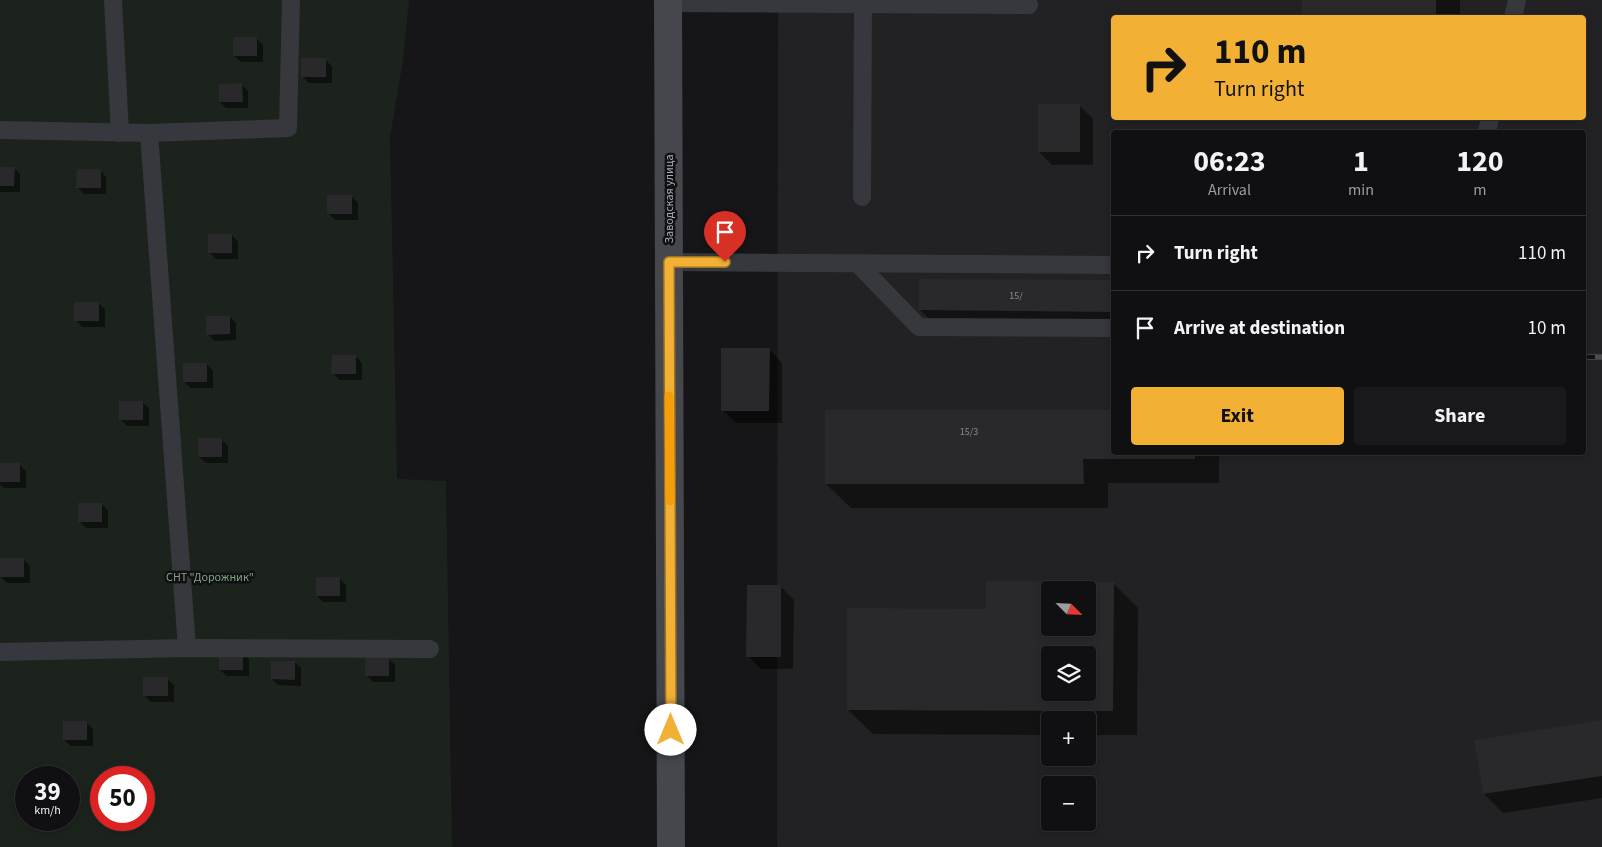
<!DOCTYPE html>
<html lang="en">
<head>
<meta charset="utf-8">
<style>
	:root { --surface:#101012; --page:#19191b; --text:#f1f3f6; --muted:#9c9d9f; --line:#303032; --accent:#f2b134 }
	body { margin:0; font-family:"Source Sans 3",sans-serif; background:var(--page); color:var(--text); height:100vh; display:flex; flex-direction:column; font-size:19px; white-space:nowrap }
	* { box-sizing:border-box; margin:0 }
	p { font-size:16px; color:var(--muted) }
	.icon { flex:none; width:28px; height:28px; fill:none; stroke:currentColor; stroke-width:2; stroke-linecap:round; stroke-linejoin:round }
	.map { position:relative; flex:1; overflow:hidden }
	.panel { position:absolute; left:1111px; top:130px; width:475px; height:325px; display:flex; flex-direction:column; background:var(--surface); border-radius:5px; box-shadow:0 2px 8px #0003,0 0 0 1px var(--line) }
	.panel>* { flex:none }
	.banner { position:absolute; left:1111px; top:15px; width:475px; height:105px; border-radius:5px; box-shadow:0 2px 8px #0003,0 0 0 1px var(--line); background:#f2b134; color:#111; overflow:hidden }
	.needle { width:32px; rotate:114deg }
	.buttons { position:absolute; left:1041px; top:581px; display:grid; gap:10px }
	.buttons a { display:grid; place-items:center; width:55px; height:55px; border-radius:5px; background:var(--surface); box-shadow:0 2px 8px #0003,0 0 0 1px var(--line); font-size:25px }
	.speed { position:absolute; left:15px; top:766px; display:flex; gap:10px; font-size:25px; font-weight:700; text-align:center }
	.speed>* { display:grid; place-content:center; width:65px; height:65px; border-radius:50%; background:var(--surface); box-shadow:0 2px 8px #0003,0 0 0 1px var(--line); line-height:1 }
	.speed small { font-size:12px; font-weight:400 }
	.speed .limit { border:8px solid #d22; background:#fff; color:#111 }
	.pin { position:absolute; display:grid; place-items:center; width:42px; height:42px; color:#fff; margin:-51px -21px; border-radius:50% 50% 50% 0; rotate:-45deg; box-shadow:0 0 5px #0007 }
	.pin .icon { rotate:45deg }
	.me { position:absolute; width:55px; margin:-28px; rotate:0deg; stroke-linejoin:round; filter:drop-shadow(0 0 4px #0008) }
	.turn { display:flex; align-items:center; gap:18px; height:105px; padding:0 20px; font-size:22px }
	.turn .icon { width:65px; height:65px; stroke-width:2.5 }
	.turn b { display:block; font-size:35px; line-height:42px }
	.eta { display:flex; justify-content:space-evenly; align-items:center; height:85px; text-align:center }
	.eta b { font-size:30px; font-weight:700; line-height:35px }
	.action { display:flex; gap:10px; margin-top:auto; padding:10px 20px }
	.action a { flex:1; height:58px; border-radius:5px; background:var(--accent); color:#111; font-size:20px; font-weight:700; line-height:58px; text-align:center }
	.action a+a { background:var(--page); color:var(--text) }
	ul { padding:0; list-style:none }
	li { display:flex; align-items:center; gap:15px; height:75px; padding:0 20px; border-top:1px solid var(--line) }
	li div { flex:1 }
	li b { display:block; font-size:19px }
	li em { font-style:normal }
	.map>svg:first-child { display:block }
</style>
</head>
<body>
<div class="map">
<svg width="1602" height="847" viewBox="0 0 1602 847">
	<rect width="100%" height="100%" fill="#161618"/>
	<path fill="#222225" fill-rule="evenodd" d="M778 0H1602V847H777ZM1114 18H1584V118H1114ZM1114 132H1584V452H1114ZM1050 590H1088V628H1050ZM1050 655H1088V692H1050ZM1050 720H1088V758H1050ZM1050 785H1088V822H1050Z"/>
	<path fill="#1c231d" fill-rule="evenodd" d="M0 0H409L403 60 390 137 397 479 446 481 452 847H0ZM26 778H69V820H26ZM101 778H144V820H101Z"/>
	<g fill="#0007" fill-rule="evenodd">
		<rect x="1303" y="0" width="157" height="18"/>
		<polygon points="256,38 263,45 263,62 241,62 234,56"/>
		<polygon points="325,60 332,66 332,83 309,83 303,77"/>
		<polygon points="242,85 248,91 248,108 226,108 220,102"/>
		<polygon points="1080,106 1093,119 1093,165 1052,165 1039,152"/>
		<polygon points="0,168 14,168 20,174 20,192 0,192"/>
		<polygon points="100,170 106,177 106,194 84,194 77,187"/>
		<polygon points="351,196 358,203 358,220 335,220 329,214"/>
		<polygon points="232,235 238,242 238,259 216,259 210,253"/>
		<polygon points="1114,281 1114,330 940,329 920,310"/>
		<polygon points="98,303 105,309 105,327 82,327 76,320"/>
		<polygon points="230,317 236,323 236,340 214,341 208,334"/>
		<polygon points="769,349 782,363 782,423 736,423 722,410"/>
		<polygon points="355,356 362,363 362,380 339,380 333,373"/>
		<polygon points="207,364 213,371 213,388 191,388 184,382"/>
		<polygon points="142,402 149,408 149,426 127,426 120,419"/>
		<polygon points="221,439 228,446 228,463 206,463 199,457"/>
		<polygon points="1114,452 1219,452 1219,483 1108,483 1108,508 851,508 826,484"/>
		<polygon points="0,464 20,465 26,471 26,488 4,488 0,485"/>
		<polygon points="102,504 108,511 108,528 86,528 79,521"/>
		<polygon points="23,559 30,566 30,583 7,583 1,577"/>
		<polygon points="339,578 346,585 346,602 323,602 317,596"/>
		<path d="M987 583H1113L1138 608 1137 735H1088V720H1050V735L873 734 848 710 987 610ZM1050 590H1088V628H1050ZM1050 655H1088V692H1050Z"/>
		<polygon points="781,587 794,600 793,669 761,669 748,656"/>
		<polygon points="242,653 249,659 249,676 227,676 220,670"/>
		<polygon points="388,658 395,665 395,682 373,682 366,675"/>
		<polygon points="295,662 301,668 301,686 278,685 272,679"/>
		<polygon points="167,679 174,685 174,702 151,702 145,696"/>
		<polygon points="1602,721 1602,798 1503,813 1484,794"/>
		<polygon points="87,723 93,729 93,746 71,746 64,740"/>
	</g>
	<g fill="#29292c" fill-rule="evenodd">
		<rect x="1302" y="0" width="134" height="18"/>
		<rect x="233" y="37" width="24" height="19"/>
		<rect x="301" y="58" width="25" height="19"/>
		<polygon points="242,83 243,102 219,102 219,84"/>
		<rect x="1038" y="104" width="42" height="48"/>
		<polygon points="0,167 15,167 14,186 0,186"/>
		<polygon points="77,169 101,169 101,188 76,188"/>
		<rect x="327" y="195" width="25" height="19"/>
		<rect x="208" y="234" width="24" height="19"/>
		<polygon points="919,279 1114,280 1114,312 919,310"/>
		<rect x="74" y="302" width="25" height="19"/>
		<polygon points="206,316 230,316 230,334 206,335"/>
		<polygon points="721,348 770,348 769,411 721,411"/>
		<polygon points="332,355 356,355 356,374 331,374"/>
		<rect x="183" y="363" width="24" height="19"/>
		<rect x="119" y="401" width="24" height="19"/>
		<polygon points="825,410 1114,410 1114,452 1195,452 1195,459 1083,459 1084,484 825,484"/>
		<rect x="198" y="438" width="24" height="19"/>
		<rect x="0" y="463" width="20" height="19"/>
		<rect x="78" y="503" width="24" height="19"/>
		<rect x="0" y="558" width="24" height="19"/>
		<rect x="316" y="577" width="24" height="19"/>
		<path d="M986 581 1114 582 1113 711 847 710V608L986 609ZM1050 590H1088V628H1050ZM1050 655H1088V692H1050Z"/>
		<polygon points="747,585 781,585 781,657 746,657"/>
		<polygon points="243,651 243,670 219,670 219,652"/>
		<rect x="365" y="657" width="24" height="19"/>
		<polygon points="271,661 295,661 295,680 271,679"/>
		<rect x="143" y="677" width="25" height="19"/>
		<polygon points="1602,720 1602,776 1483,794 1474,740"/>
		<rect x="63" y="721" width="24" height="19"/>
	</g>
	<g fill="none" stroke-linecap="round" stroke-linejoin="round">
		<g stroke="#37383d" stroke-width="18">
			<polyline points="113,0 120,133"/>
			<polyline points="668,3 1029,5"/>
			<polyline points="1513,18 1517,0"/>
			<polyline points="0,130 149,133 288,128 291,0"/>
			<polyline points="1487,132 1490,118"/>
			<polyline points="149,133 187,648"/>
			<polyline points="862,197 863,0"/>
			<polyline points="669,262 1114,265"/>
			<polyline points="857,263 919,327 1114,328"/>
			<polyline points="0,652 187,648 430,649"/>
		</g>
		<polyline stroke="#45474d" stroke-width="28" points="668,0 671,847"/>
		<g stroke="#4a4c52" stroke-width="5.5">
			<polyline id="rail" points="1584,357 1602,357"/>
		</g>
		<use href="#rail" stroke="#111113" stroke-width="4" stroke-dasharray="11" stroke-linecap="butt"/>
	</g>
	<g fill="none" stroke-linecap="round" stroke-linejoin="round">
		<g stroke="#9d7322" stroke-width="12">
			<polyline id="route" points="671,730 669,262 725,262"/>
		</g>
		<use href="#route" stroke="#f2b134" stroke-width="9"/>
		<polyline stroke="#f59e0b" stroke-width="9" points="669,396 670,501"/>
	</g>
	<g text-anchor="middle" stroke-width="5" stroke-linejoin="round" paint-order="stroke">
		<g font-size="10" fill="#888b94">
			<text x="1016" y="299">15/</text>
			<text x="969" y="435">15/3</text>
		</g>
		<g font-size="12" fill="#a8adb8" stroke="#111113">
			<text transform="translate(669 199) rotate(-90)" y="4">Заводская улица</text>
		</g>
		<g font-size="12" fill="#7fa381" stroke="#111113">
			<text x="210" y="581">СНТ "Дорожник"</text>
		</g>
	</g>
</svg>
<div class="buttons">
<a><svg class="needle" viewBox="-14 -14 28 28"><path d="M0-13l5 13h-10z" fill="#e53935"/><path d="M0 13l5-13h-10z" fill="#9c9d9f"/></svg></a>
<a><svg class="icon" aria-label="layers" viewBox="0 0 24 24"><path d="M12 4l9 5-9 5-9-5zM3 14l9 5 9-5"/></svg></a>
<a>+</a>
<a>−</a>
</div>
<div class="speed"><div>39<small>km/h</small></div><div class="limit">50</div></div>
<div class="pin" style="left:725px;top:262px;background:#d93025"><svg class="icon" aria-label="arrive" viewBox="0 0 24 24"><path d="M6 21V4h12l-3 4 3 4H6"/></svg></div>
<svg class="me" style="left:671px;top:730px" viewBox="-20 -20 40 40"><circle r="19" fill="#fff"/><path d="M0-13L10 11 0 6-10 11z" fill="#f2b134"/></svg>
<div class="banner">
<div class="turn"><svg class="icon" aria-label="right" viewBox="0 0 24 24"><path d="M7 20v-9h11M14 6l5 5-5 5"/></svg><div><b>110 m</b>Turn right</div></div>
</div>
<section class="panel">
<div class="eta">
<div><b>06:23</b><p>Arrival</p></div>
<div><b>1</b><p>min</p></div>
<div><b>120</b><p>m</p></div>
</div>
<ul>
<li><svg class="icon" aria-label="right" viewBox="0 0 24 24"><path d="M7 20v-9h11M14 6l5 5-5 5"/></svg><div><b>Turn right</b></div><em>110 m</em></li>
<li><svg class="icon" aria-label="arrive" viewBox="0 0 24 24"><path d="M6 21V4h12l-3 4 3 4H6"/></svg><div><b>Arrive at destination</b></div><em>10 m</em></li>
</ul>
<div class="action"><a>Exit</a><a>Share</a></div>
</section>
</div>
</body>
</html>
